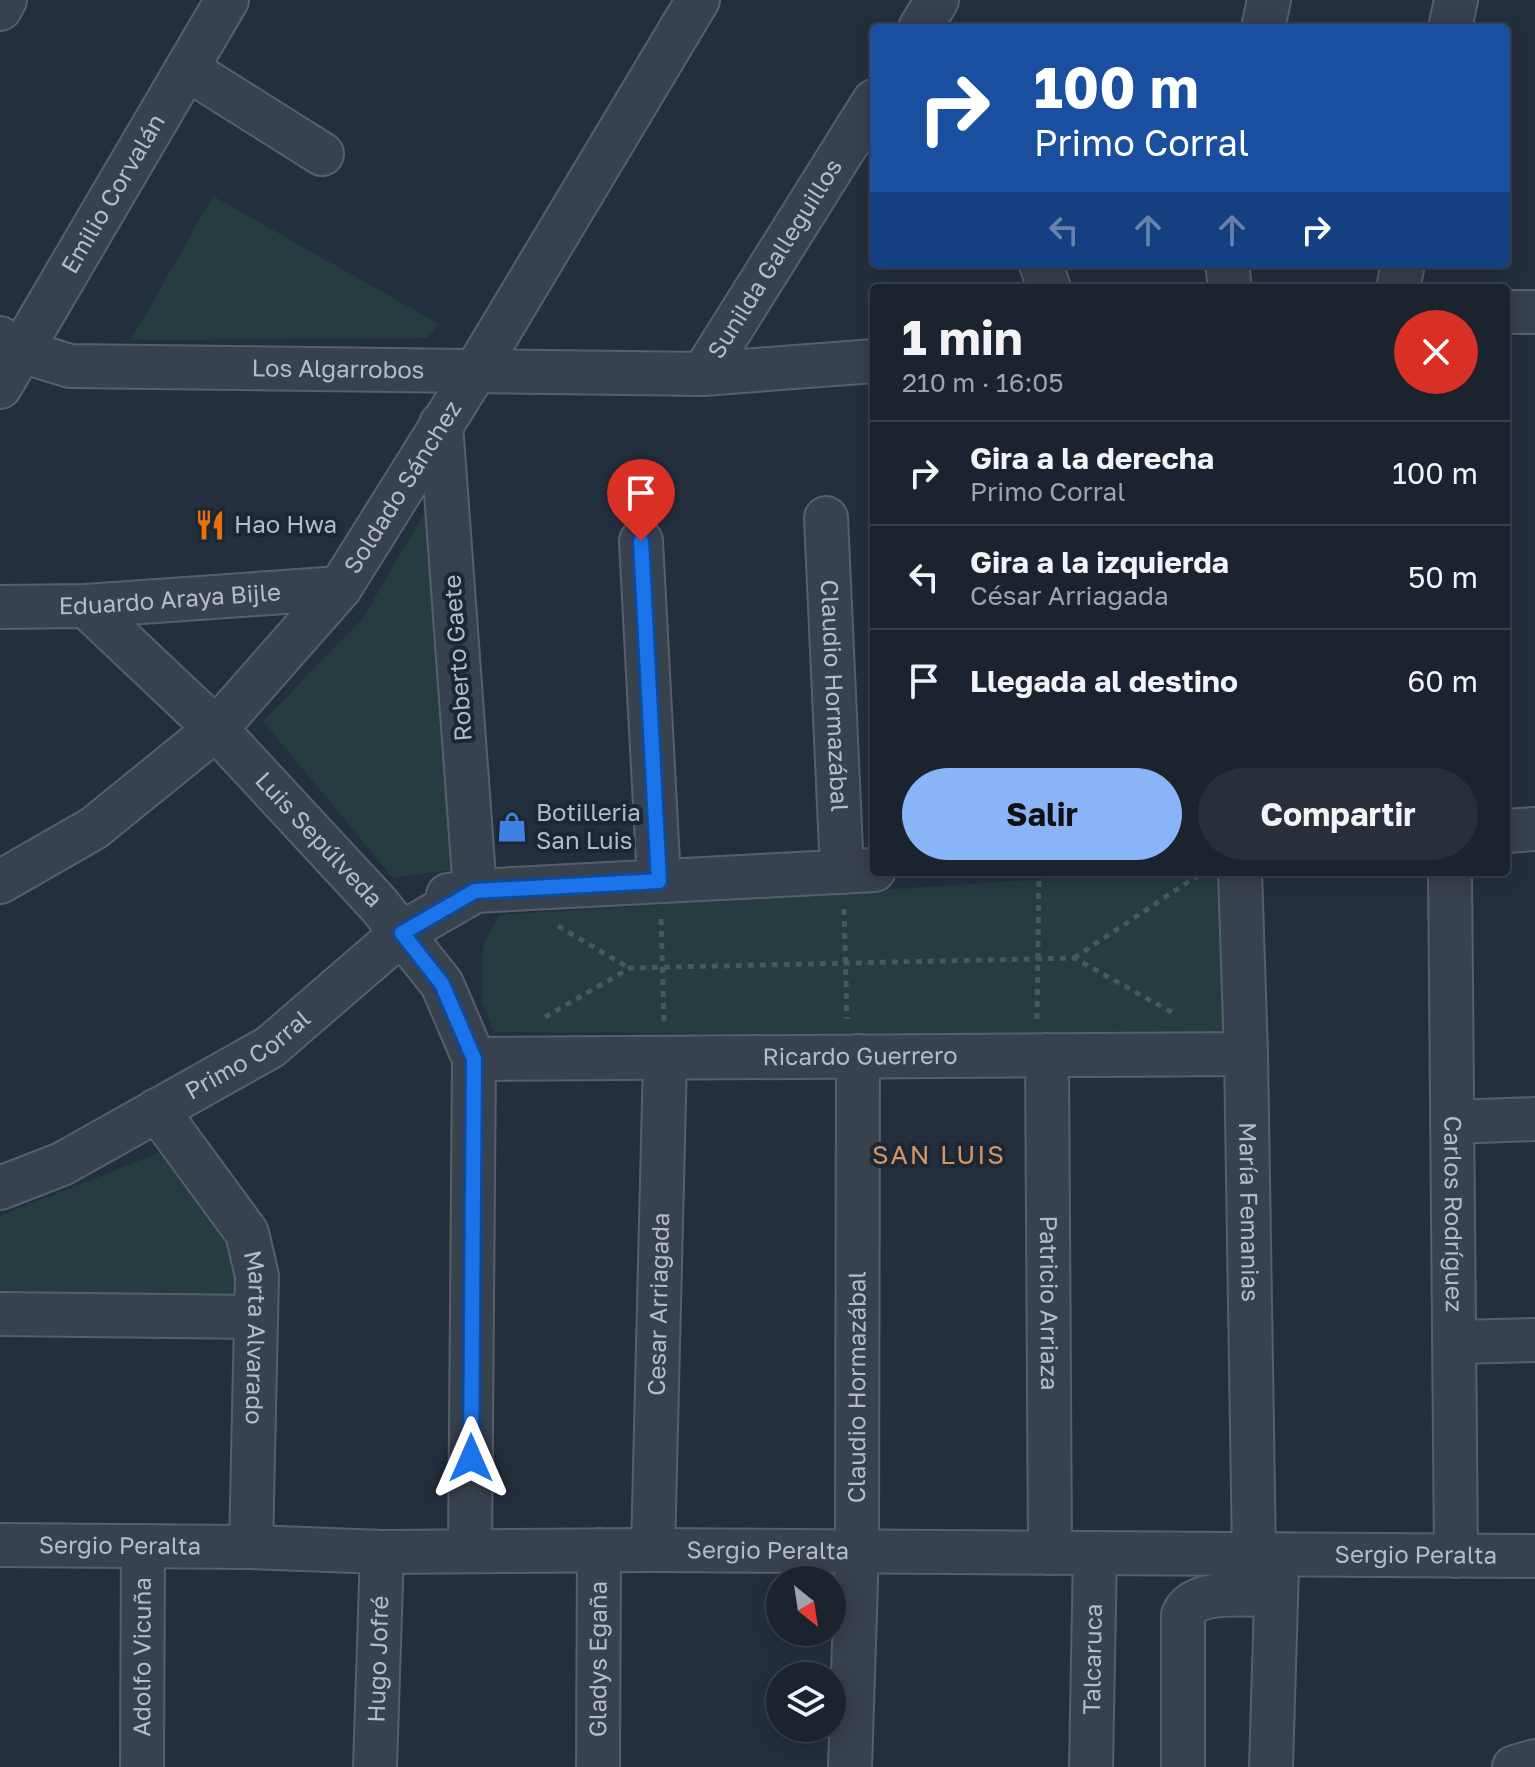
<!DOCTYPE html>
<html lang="es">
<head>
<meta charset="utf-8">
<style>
	:root { --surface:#1b232e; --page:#282f3a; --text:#f1f3f6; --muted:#a0a4aa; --line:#39404a; --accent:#8ab4f8 }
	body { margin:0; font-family:"Golos Text",sans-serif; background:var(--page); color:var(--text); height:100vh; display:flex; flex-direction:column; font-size:30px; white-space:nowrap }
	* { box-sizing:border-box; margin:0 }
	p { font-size:26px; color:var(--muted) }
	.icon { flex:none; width:44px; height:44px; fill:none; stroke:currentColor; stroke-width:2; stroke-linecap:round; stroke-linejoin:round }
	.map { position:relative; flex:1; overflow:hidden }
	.side { position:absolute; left:870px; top:284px; width:640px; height:592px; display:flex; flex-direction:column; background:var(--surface); border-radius:8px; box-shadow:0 4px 20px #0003,0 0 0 2px var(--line) }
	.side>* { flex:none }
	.banner { position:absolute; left:870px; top:24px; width:640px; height:244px; border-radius:8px; box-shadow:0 4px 20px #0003,0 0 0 2px var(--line); background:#1a4fa0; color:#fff; overflow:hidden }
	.needle { width:52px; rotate:150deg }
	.fabs { position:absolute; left:766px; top:1566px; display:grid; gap:16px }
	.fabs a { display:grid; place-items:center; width:80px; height:80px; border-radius:50%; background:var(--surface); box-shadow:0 4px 20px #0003,0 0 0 2px var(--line); font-size:40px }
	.pin { position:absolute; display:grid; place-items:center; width:68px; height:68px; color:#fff; margin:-82px -34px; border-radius:50% 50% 50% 0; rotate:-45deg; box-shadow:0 0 8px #0007 }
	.pin .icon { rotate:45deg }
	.me { position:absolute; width:88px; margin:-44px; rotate:0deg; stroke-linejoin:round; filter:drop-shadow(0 0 6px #0008) }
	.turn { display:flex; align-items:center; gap:28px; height:168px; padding:0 32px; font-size:36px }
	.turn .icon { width:104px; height:104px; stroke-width:2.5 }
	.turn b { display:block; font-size:56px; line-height:68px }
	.lanes { display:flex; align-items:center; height:76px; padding:0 32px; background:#0003; justify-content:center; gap:40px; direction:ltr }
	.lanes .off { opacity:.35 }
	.round { display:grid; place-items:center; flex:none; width:84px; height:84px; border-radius:42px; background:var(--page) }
	.head { display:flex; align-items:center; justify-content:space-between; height:136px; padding:0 32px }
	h1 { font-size:48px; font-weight:700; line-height:60px }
	.action { display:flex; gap:16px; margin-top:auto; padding:16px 32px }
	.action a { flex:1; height:92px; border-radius:48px; background:var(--accent); color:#111; font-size:32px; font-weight:700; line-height:92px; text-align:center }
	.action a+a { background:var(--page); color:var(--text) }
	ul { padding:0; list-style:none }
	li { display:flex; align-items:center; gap:24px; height:104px; padding:0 32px; border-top:2px solid var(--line) }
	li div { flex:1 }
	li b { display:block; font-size:30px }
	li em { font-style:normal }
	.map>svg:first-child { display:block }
</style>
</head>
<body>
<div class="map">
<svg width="1535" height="1767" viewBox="0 0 1535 1767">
	<rect width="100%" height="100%" fill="#242f3e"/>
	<g fill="#263c3f">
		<polygon points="213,196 439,324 427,338 131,340"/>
		<polygon points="436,493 458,869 393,878 263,721 363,618"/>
		<polygon points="1152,872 1230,872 1232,1037 494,1032 482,1002 483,946 499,915"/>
		<polygon points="168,1149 239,1253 238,1304 0,1301 0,1216"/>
	</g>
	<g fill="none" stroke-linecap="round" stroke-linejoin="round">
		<g stroke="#565f6c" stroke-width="46">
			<g id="minor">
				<polyline points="0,9 5,0"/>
				<polyline points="920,28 937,0"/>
				<polyline points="1263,28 1269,0"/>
				<polyline points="1450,28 1456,0"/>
				<polyline points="187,69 322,154"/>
				<polyline points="1041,264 1049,288"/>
				<polyline points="1227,264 1230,288"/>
				<polyline points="1398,288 1403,264"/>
				<polyline points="1506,312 1535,312"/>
				<path id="s1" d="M0 338 21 351 70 366 703 374 874 361"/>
				<path id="s2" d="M703 374 874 101"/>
				<path id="s3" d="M0 387 227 0"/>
				<path id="s4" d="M826 518 842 872"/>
				<polyline points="641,541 659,881"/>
				<path id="s5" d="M86 606 216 729 379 905 442 984 474 1059 470 1551"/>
				<path id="s6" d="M0 607 86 606 340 588"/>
				<polyline points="1506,831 1535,829"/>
				<path id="s7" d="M1240 872 1246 1054 1254 1554"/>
				<path id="s8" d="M1450 872 1456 1556"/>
				<path id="s9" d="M0 882 94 828 216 729 340 588 475 372 698 0"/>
				<polyline points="448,895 475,891 874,870"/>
				<path id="s10" d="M1047 1055 1050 1553"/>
				<path id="s11" d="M474 1059 1246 1054"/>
				<path id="s12" d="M157 1110 247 1233 257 1276 251 1547"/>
				<polyline points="1452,1122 1535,1119"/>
				<path id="s13" d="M0 1188 62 1164 270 1047 402 933 475 891 441 424"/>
				<polyline points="0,1314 256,1317"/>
				<polyline points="1454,1342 1535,1340"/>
				<path id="s14" d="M0 1545 251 1547 382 1552 653 1550 1535 1556"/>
				<path id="s15" d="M653 1550 665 1058"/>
				<path id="s16" d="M142 1767 143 1546"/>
				<path id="s17" d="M375 1767 382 1552"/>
				<path id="s18" d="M598 1767 599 1550"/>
				<path id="s19" d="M850 1767 857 1551 858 1056"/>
				<path id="s20" d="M1091 1767 1095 1553"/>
				<path d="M1183 1767V1615C1194 1587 1249 1596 1276 1595"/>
				<polyline points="1271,1767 1277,1567"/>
				<polyline points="1514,1767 1535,1761"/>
			</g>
		</g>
		<g stroke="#44595c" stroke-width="5" stroke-dasharray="6 6" stroke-linecap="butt">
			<polyline points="844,909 847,1019"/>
			<polyline points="661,919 664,1021"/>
			<polyline points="558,926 629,968"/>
			<polyline points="1074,958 1200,874"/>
			<polyline points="545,1017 630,968 1074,958 1175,1014"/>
			<polyline points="1037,1019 1039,872"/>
		</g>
		<use href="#minor" stroke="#38414e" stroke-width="42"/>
	</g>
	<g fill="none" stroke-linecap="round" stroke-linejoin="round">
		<g stroke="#114b97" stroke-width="20">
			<polyline id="route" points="471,1458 474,1059 442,984 402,933 475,891 659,881 641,541"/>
		</g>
		<use href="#route" stroke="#1a73e8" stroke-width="14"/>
	</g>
	<defs>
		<g id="restaurant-bare" transform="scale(2.4)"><path d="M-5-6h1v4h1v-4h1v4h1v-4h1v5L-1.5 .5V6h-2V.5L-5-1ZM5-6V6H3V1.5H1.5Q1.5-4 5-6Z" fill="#e8710a" stroke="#1d2633" stroke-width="2.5" paint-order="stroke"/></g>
		<g id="shop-bare" transform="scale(2.4)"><path d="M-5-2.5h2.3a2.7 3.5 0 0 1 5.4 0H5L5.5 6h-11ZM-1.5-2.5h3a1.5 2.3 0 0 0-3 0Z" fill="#3f7fe0" stroke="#1d2633" stroke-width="2.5" paint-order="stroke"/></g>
	</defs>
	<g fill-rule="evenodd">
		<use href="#restaurant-bare" x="210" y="525"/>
		<use href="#shop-bare" x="512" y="827"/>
	</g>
	<g text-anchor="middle" stroke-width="8" stroke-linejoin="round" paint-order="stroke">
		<g font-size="24" fill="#b4bcc9" stroke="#1d2633">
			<text dy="8" stroke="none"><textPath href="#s3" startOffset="224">Emilio Corvalán</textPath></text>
			<text dy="8" stroke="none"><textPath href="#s2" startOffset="136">Sunilda Galleguillos</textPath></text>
			<text dy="8" stroke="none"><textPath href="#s1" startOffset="344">Los Algarrobos</textPath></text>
			<text dy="8" stroke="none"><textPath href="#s9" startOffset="572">Soldado Sánchez</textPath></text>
			<text dy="8" stroke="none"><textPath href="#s6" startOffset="170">Eduardo Araya Bijle</textPath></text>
			<text transform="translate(458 658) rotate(-94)" y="8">Roberto Gaete</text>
			<text dy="8" stroke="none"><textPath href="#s4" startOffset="178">Claudio Hormazábal</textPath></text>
			<text dy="8" stroke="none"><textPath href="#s5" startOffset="330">Luis Sepúlveda</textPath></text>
			<text dy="8" stroke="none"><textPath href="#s13" startOffset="282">Primo Corral</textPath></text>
			<text dy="8" stroke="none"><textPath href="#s11" startOffset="386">Ricardo Guerrero</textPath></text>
			<text dy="8" stroke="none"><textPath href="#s7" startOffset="340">María Femanias</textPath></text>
			<text dy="8" stroke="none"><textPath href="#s8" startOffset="342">Carlos Rodríguez</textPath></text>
			<text dy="8" stroke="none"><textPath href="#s15" startOffset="246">Cesar Arriagada</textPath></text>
			<text dy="8" stroke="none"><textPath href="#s10" startOffset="248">Patricio Arriaza</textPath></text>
			<text dy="8" stroke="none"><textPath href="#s12" startOffset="258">Marta Alvarado</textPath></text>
			<text dy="8" stroke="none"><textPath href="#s19" startOffset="380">Claudio Hormazábal</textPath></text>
			<text dy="8" stroke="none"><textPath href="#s14" startOffset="120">Sergio Peralta</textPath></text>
			<text dy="8" stroke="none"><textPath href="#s14" startOffset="768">Sergio Peralta</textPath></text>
			<text dy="8" stroke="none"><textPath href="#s14" startOffset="1416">Sergio Peralta</textPath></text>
			<text dy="8" stroke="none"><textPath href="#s16" startOffset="110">Adolfo Vicuña</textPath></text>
			<text dy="8" stroke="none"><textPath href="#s17" startOffset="108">Hugo Jofré</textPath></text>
			<text dy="8" stroke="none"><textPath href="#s18" startOffset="108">Gladys Egaña</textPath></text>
			<text dy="8" stroke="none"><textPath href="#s20" startOffset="108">Talcaruca</textPath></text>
		</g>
		<g font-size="24" fill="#b4bcc9" stroke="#1d2633" text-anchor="start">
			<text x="234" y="533">Hao Hwa</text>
			<text x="536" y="821">Botilleria<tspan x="536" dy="28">San Luis</tspan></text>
		</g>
		<g font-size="26" letter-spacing="2" fill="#d59563" stroke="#1d2633">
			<text x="939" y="1164">SAN LUIS</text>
		</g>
	</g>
</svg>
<div class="fabs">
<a><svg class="needle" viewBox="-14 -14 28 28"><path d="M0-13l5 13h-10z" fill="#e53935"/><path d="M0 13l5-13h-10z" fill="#a0a4aa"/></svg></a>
<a><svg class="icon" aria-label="layers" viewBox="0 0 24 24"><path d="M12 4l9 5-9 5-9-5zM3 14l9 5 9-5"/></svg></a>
</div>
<div class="pin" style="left:641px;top:541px;background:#d93025"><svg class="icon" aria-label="arrive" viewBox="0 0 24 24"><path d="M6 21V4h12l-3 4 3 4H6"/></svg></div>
<svg class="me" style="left:471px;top:1458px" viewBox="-20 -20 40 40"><path d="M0-17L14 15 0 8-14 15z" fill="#1a73e8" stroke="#fff" stroke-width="4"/></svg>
<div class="banner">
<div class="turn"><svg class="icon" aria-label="right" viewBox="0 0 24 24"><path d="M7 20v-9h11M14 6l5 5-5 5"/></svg><div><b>100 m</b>Primo Corral</div></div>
<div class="lanes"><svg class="icon off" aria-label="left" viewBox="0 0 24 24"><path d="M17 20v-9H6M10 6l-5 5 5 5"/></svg><svg class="icon off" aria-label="ahead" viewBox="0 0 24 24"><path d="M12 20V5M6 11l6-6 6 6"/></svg><svg class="icon off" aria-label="ahead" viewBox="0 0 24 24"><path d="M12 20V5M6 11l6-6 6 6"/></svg><svg class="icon" aria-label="right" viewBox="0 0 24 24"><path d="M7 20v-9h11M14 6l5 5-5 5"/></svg></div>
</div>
<section class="side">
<div class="head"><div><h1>1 min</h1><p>210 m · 16:05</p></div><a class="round" style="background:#d93025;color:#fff"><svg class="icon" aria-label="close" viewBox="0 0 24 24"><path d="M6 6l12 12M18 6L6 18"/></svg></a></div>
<ul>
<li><svg class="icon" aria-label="right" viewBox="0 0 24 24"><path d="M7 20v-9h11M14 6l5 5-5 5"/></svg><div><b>Gira a la derecha</b><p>Primo Corral</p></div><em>100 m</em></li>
<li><svg class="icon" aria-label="left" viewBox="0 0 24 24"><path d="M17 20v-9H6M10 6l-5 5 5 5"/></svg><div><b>Gira a la izquierda</b><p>César Arriagada</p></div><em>50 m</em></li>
<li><svg class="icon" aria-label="arrive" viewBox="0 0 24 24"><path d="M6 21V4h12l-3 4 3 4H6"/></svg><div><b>Llegada al destino</b></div><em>60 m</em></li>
</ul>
<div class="action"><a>Salir</a><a>Compartir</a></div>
</section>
</div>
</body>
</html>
